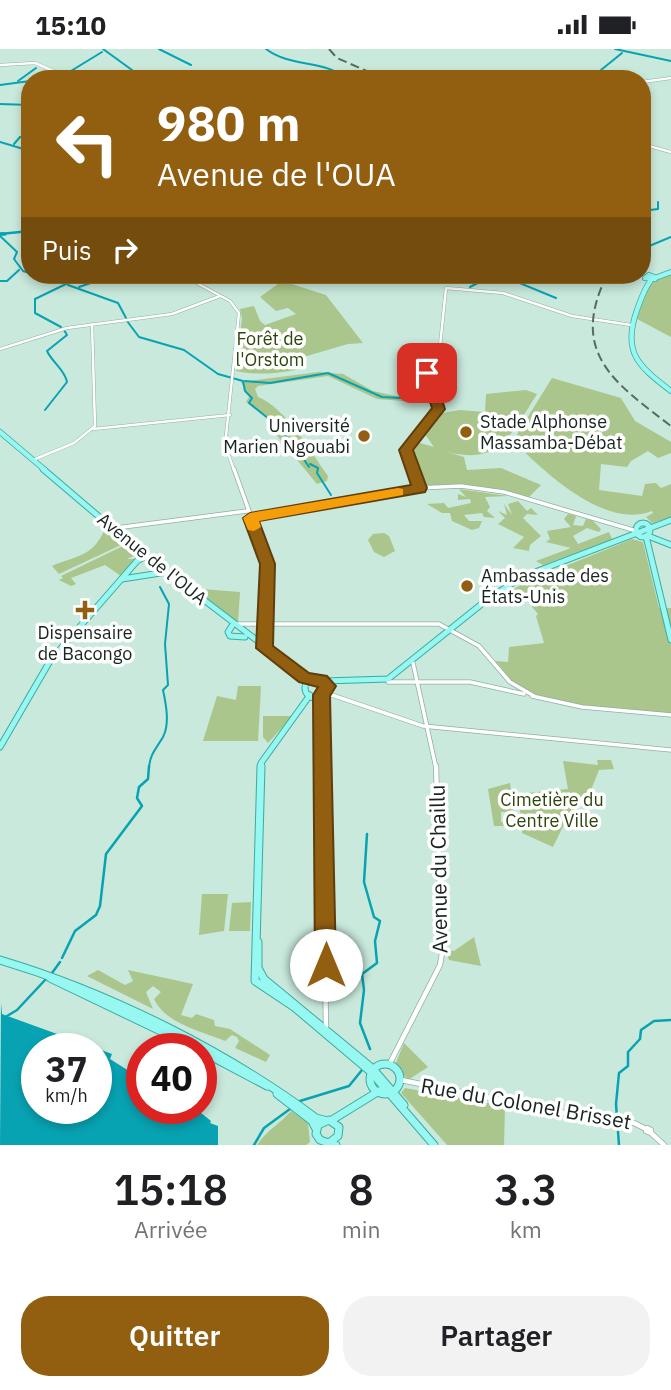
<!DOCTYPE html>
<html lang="fr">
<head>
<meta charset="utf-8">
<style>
	:root { --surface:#fff; --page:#f2f2f2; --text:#202124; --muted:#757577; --accent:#925f11 }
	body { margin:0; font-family:"IBM Plex Sans",sans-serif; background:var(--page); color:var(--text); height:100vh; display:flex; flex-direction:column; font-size:26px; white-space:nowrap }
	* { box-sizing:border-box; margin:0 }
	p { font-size:23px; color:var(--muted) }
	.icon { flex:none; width:38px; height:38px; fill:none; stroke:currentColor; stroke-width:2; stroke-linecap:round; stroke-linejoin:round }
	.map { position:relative; height:1096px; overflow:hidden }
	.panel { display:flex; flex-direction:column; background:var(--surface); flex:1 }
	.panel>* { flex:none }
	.guide { position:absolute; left:21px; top:21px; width:630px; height:214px; border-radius:28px; box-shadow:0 4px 10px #0003; background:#925f11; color:#fff; overflow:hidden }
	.speed { position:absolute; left:21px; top:984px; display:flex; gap:14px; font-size:35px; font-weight:700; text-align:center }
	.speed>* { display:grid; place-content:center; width:91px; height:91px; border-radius:50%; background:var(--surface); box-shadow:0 4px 10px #0003; line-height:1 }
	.speed small { font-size:18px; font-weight:400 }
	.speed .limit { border:10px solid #d22; background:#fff; color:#111 }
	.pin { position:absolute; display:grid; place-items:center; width:60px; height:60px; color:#fff; margin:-30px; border-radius:14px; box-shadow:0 4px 10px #0006 }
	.me { position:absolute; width:77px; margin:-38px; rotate:0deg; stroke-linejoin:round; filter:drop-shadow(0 0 5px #0008) }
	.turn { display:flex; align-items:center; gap:24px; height:147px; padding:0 21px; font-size:32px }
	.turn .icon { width:91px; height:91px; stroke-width:2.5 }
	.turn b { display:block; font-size:49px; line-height:60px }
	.then { display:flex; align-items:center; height:66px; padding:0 21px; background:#0003; gap:14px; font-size:26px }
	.eta { display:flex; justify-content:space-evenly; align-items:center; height:119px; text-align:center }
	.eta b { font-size:42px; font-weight:600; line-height:49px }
	.button { display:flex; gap:14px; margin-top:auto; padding:14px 21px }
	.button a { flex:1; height:80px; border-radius:28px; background:var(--accent); color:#fff; font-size:28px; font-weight:600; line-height:80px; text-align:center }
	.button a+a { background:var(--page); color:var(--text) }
	.status { display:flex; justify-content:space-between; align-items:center; height:49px; padding:0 35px; background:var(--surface); direction:ltr }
	.status svg { height:19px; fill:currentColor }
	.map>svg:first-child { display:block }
</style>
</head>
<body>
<div class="status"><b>15:10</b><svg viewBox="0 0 49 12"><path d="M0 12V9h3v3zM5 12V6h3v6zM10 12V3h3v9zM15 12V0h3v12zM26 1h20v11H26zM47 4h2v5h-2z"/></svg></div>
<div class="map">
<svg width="671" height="1096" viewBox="0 0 671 1096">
	<rect width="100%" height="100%" fill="#c8e9db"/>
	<g fill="#aac68c">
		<polygon points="671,224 671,288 637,270 650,233"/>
		<path d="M282 232 326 246 363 294 348 295 300 309 305 319C280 324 261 327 236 322L242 269 240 260 254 257 260 272 265 276 296 265 288 259 276 262 260 248Z"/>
		<path d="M319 323 343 325 373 342 405 349 403 352 377 350 328 327 258 337 255 340 258 348C287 360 310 402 328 427L327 432 317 435 274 383 265 367 246 353 249 348 241 333Z"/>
		<path d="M552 329 621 349 635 372 671 393V404L658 409 648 402 631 412 627 418 601 415 599 441 642 447 645 435 656 434 661 439 671 435V468L652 474 646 468 653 464 652 462C604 481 544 422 513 392Z"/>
		<path d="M526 341 537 345C507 392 497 419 437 400L464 408 467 421 501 419 541 436 529 448 480 437H420L408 401 413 392 434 398 424 384 428 375 440 369 437 365 460 361 485 363 486 345Z"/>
		<polygon points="459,440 508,447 485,448 490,458 487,462 495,469 484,468 482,464 464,466 469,472 482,472 479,479 472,481 452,472 450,464 442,464 427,455 444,454 448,459 471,454 470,450 458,451 458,445 466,448"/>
		<polygon points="518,452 527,462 531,459 538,466 527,465 523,469 541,487 530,496 529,502 513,499 524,488 498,475 505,469 498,462 507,466 504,455 512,466 508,455"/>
		<polygon points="568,465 576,467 573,476 583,477 586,470 592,471 601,480 599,483 587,479 573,487 578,495 609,483 612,490 543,516 536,512 571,499 546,493 550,490 547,482 571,478 564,470"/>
		<path d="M105 480 123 495 59 525 52 517C77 506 92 509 105 480Z"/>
		<polygon points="384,484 389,487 395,502 384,508 374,503 368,491 373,485"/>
		<path d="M632 490 643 493 659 559H671V664C632 661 559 661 526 643 513 636 504 623 495 612L508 613 509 598 544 594 536 567 538 565 528 553 510 542 526 533Z"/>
		<polygon points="125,496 136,506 127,510 136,510 121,527 105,516 71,529 76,535 71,537 59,531 63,529 61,527"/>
		<polygon points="189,539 240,543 238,573 232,571"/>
		<polygon points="238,637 261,637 258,692 203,692 217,647 236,651"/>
		<polygon points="263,667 292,667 292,668 268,694 263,688"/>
		<polygon points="597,711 611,711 614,720 599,721 585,756 575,753 553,798 522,784 520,761 533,761 527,744 568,740 563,712 598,716"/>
		<polygon points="510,734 514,763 501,763 501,773 515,774 514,777 494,777 488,740"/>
		<polygon points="202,845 228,845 224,882 199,886"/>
		<polygon points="251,853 250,882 229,882 232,854"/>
		<polygon points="474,888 481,917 449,911 446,901 454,902"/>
		<path d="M98 921 125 936 133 932 128 921 193 935 181 966 192 969 196 965 214 971 215 977 230 980 270 1006 266 1013 235 999 239 992 237 988 232 986 225 992C200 982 165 974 154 950L161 943 153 937 146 943 153 960 87 927Z"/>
		<polygon points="404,994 428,1018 408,1031 395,1016"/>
		<polygon points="405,1039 505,1057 504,1096 447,1096 401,1044"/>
		<path d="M291 1062 308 1074 310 1093 306 1096H257C267 1081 280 1075 291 1062Z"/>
	</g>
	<path fill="#08a3b3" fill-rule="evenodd" d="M1 954 2 965 112 1005 110 1010 129 1022 142 1024V1059H195L211 1072 210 1074 218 1077V1096H0ZM37 999H96V1059H37Z"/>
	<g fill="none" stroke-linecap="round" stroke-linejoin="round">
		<g stroke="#08a3b3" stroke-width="2">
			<polyline points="103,0 132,21 138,30"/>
			<polyline points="159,0 191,16"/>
			<path d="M266 0C291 19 324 10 347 30"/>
			<polyline points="615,0 671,12"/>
			<polyline points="601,21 622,4"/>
			<polyline points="66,25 102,3"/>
			<polyline points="18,32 36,19"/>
			<polyline points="0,36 30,32"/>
			<polyline points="0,55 30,56"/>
			<polyline points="0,93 30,102"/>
			<polyline points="14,95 20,88 30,86"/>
			<polyline points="642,162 658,160 658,153"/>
			<polyline points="0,187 17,203 14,210 23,222 30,224"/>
			<polyline points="642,200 671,188"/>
			<polyline points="38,226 68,229 68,236 118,254 126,269"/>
			<polyline points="500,226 556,249"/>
			<polyline points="590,226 598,230"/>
			<polyline points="0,232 7,232 19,221"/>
			<polyline points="79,238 108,228"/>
			<polyline points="470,238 493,226"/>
			<polyline points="127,272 139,288 184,301 218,325 243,332 245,342 252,349 249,354 284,382 281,384 291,391 309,418"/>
			<polyline points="61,278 35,264 35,250 66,235"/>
			<polyline points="245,332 270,334 328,324 382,348 401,349"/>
			<polyline points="433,341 438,353"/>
			<path d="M45 361 67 333C65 321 52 313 47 302L67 286 64 281"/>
			<polyline points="310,415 318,419 317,424 331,446"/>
			<path d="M149 719C150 705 156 700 163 688 170 675 166 655 163 641L168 636 165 595 169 555 160 538"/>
		</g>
		<g stroke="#08a3b3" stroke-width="2.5">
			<polyline points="367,785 364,833 374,868 380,872 375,892 377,914 362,925 364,941 360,974 370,1000"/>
			<polyline points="62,909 75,882 96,866 100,857 106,805 142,757 137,749 139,738 148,730 149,717"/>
			<polyline points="52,924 60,913"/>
			<polyline points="7,967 17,961 46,930"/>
			<polyline points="300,1052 349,1037 362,1021"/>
			<polyline points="254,1096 264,1079 290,1060"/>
			<polyline points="619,1096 616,1055 619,1024 628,1017 628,1003 640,990 641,981 654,972 671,971"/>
		</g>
		<polyline stroke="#08a3b3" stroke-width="2.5" points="0,185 30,182"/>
		<polyline stroke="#08a3b3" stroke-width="3.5" points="0,185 5,185"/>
		<g stroke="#8fb0a3" stroke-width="3.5">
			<g id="minor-far2">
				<polyline points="0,16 35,14 72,30"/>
				<polyline points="642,33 671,29"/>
				<polyline points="642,95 671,103"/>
				<polyline points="182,226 230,252 239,264 225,396 234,421"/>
				<polyline points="0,300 67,279 172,265 220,247"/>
				<polyline points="93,380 230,366"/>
				<polyline points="33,411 74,394 95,377 92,275"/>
				<polyline points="413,421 406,401 438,360 427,325 438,316 446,239 503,244 572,267 631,276"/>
			</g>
		</g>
		<g stroke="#8fb0a3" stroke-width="5">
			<g id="minor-far1">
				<polyline points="234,420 268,515 264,596"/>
				<polyline points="412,420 419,439"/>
				<polyline points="250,469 419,439 461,437 504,443 633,481"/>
				<polyline points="108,480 247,462"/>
				<polyline points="237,575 439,575 479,597 510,633 534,647"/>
				<polyline points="413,614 436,719"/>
				<polyline points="388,633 470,633 524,645"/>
				<polyline points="326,644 423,677 671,701"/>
				<polyline points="321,646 322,719"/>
				<polyline points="532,647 582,658 671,666"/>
			</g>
		</g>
		<g stroke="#8fb0a3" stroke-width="6">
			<g id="minor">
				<polyline points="322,717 326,980"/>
				<polyline points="389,1016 440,916 442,904 436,717"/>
				<polyline points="401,1031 590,1069 634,1074 646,1080"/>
				<polygon points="647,1079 651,1081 651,1084 646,1082"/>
				<polyline points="651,1084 664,1096"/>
			</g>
		</g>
		<g stroke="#3eaaa1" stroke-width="6">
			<g id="major-far2">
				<polygon points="649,226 654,228 655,230 645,229"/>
				<polyline points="655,229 671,223"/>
				<path d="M651 231C644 240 641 250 637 261 622 303 638 317 671 342"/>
				<polyline points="0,383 45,421"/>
			</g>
		</g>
		<g stroke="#3eaaa1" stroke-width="7">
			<g id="major-far1">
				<polyline points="43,420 137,500 309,631"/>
				<circle cx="643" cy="481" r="7"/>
				<polyline points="646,487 671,591"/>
				<polyline points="648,487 671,496"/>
				<polyline points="122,530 167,523"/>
				<polyline points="232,577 228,583 230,587 245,588"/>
				<circle cx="315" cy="639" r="10"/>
				<polyline points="324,632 388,630 488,550 522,528 671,471"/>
				<polyline points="0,698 50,612 137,512 146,507"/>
				<polyline points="261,719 261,714 310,646"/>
			</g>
		</g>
		<g stroke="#3eaaa1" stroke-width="9">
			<g id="major">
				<polyline points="261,717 255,932 294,958 371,1023 434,1096"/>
				<polyline points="258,893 258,919 264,930 373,1020 404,1056"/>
				<path d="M0 911C108 943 226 1002 316 1069L324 1071"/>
				<polyline points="50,929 196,999"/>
				<polyline points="201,1002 267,1037"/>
				<circle cx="385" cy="1030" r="15"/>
				<polyline points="277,1045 312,1072 316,1080"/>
				<polygon points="329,1071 339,1078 338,1087 329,1094 320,1091 316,1085 318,1076"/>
				<polyline points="332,1071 379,1042"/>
				<polyline points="329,1094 336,1096"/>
			</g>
		</g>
		<use href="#minor-far2" stroke="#fff" stroke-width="2.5"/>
		<use href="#minor-far1" stroke="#fff" stroke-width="3.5"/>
		<use href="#minor" stroke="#fff" stroke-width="4.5"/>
		<use href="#major-far2" stroke="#97f7f1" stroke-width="4.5"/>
		<use href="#major-far1" stroke="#97f7f1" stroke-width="5"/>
		<use href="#major" stroke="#97f7f1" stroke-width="7"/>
		<g stroke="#576b63" stroke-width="2" stroke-dasharray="9 4.5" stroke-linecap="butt">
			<polyline points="329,0 337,9 385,30"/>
			<path d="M607 226C569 303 613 333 671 377"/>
		</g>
	</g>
	<polygon fill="#925f11" stroke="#5f3e0b" stroke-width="2" points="422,321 433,324 445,360 413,401 427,439 425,443 259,472 275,515 273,597 309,624 327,627 336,637 330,647 336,916 333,922 326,925 318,922 315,916 313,646 318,638 299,633 256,599 260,515 243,469 250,464 411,436 399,401 432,359 420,324"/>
	<polygon fill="#f59e0b" points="398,439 403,440 403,446 259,472 261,478 254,482 248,481 243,469 250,464"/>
	<g fill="#925f11" stroke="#fff" stroke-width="2.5">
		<circle cx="466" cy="383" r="7"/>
		<circle cx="364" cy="387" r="7"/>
		<circle cx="467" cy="537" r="7"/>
		<path d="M81.5 550.5h7v7h7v7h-7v7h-7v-7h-7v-7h7z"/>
	</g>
	<g text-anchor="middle" stroke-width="7" stroke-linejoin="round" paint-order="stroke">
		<g font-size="18" fill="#2d440b" stroke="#fff">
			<text x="270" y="296">Forêt de<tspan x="270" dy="21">l'Orstom</tspan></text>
			<text x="552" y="757">Cimetière du<tspan x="552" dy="21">Centre Ville</tspan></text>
		</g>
		<g font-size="18" fill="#182420" stroke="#fff" text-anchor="start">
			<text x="480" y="379">Stade Alphonse<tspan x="480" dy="21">Massamba-Débat</tspan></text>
			<text x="350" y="383" text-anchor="end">Université<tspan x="350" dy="21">Marien Ngouabi</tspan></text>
			<text x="481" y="533">Ambassade des<tspan x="481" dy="21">États-Unis</tspan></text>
			<text x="85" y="590" text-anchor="middle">Dispensaire<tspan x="85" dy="21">de Bacongo</tspan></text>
		</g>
		<g font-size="18" fill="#182420" stroke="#fff">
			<text transform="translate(152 510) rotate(39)" y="6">Avenue de l'OUA</text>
		</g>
		<g font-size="21" fill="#182420" stroke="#fff">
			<text transform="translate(439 820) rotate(-91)" y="7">Avenue du Chaillu</text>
			<text transform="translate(526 1055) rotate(10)" y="7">Rue du Colonel Brisset</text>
		</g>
	</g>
</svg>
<div class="speed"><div>37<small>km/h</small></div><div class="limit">40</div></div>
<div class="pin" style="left:427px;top:324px;background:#d93025"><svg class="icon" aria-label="arrive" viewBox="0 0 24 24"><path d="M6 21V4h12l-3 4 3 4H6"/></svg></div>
<svg class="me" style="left:326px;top:916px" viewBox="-20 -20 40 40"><circle r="19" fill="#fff"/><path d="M0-13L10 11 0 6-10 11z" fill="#925f11"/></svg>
<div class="guide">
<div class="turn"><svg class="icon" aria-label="left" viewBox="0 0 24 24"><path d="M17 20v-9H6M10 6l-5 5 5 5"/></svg><div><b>980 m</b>Avenue de l'OUA</div></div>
<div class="then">Puis<svg class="icon" aria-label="right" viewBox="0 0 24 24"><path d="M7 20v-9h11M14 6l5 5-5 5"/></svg></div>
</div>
</div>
<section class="panel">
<div class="eta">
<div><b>15:18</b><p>Arrivée</p></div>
<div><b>8</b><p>min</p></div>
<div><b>3.3</b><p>km</p></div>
</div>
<div class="button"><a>Quitter</a><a>Partager</a></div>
</section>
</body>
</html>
